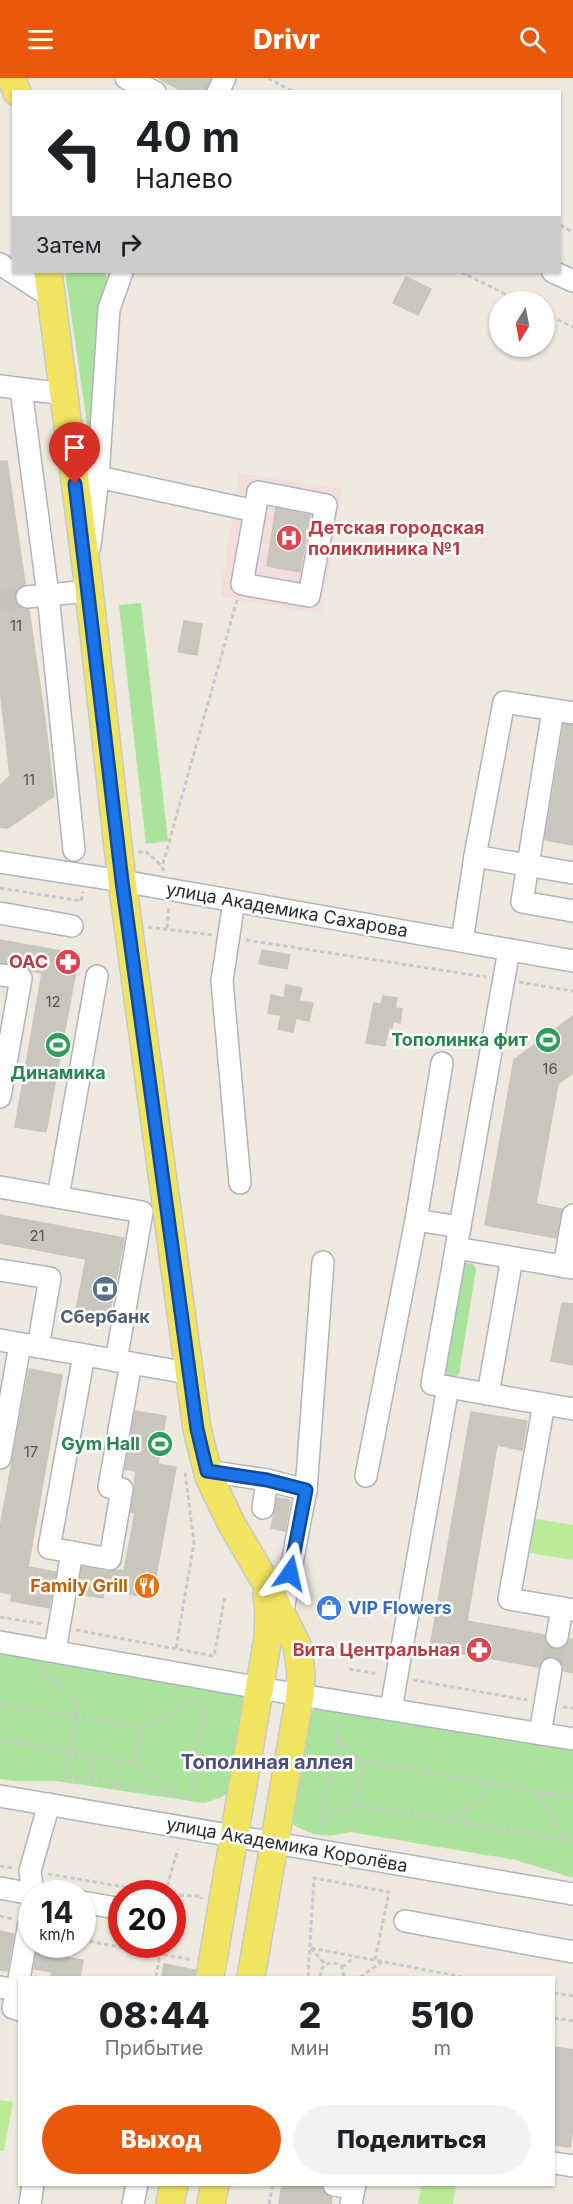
<!DOCTYPE html>
<html lang="ru">
<head>
<meta charset="utf-8">
<style>
	:root { --surface:#fff; --page:#f2f2f2; --text:#202124; --muted:#757577; --accent:#ea580c }
	body { margin:0; font-family:Inter,sans-serif; background:var(--page); color:var(--text); height:100vh; display:flex; flex-direction:column; font-size:22px; white-space:nowrap }
	* { box-sizing:border-box; margin:0 }
	p { font-size:20px; color:var(--muted) }
	.icon { flex:none; width:33px; height:33px; fill:none; stroke:currentColor; stroke-width:2; stroke-linecap:round; stroke-linejoin:round }
	.map { position:relative; flex:1; overflow:hidden }
	.side { position:absolute; left:18px; top:1898px; width:537px; height:210px; display:flex; flex-direction:column; background:var(--surface); border-radius:0px; box-shadow:0 2px 4px #0004 }
	.side>* { flex:none }
	.hud { position:absolute; left:12px; top:12px; width:549px; height:183px; border-radius:0px; box-shadow:0 2px 4px #0004; background:#fff; color:var(--text); overflow:hidden }
	.needle { width:39px; rotate:190deg }
	.controls { position:absolute; left:489px; top:213px; display:grid; gap:12px }
	.controls a { display:grid; place-items:center; width:66px; height:66px; border-radius:50%; background:var(--surface); box-shadow:0 2px 4px #0004; font-size:30px }
	.speed { position:absolute; left:18px; top:1802px; display:flex; gap:12px; font-size:30px; font-weight:700; text-align:center }
	.speed>* { display:grid; place-content:center; width:78px; height:78px; border-radius:50%; background:var(--surface); box-shadow:0 2px 4px #0004; line-height:1 }
	.speed small { font-size:15px; font-weight:400 }
	.speed .limit { border:9px solid #d22; background:#fff; color:#111 }
	.pin { position:absolute; display:grid; place-items:center; width:51px; height:51px; color:#fff; margin:-62px -26px; border-radius:50% 50% 50% 0; rotate:-45deg; box-shadow:0 0 6px #0007 }
	.pin .icon { rotate:45deg }
	.me { position:absolute; width:66px; margin:-33px; rotate:11deg; stroke-linejoin:round; filter:drop-shadow(0 0 4px #0008) }
	.turn { display:flex; align-items:center; gap:21px; height:126px; padding:0 24px; font-size:27px }
	.turn .icon { width:78px; height:78px; stroke-width:2.5 }
	.turn b { display:block; font-size:42px; line-height:51px }
	.then { display:flex; align-items:center; height:57px; padding:0 24px; background:#0003; gap:12px; font-size:22px }
	.eta { display:flex; justify-content:space-evenly; align-items:center; height:102px; text-align:center }
	.eta b { font-size:36px; font-weight:800; line-height:42px }
	.action { display:flex; gap:12px; margin-top:auto; padding:12px 24px }
	.action a { flex:1; height:69px; border-radius:36px; background:var(--accent); color:#fff; font-size:24px; font-weight:800; line-height:69px; text-align:center }
	.action a+a { background:var(--page); color:var(--text) }
	header { display:flex; justify-content:space-between; align-items:center; height:78px; padding:0 24px; background:var(--accent); color:#fff; font-size:27px; font-weight:800 }
	.map>svg:first-child { display:block }
</style>
</head>
<body>
<header><svg class="icon" aria-label="menu" viewBox="0 0 24 24"><path d="M4 6h16M4 12h16M4 18h16"/></svg>Drivr<svg class="icon" aria-label="search" viewBox="0 0 24 24"><circle cx="10" cy="10" r="6"/><path d="M15 15l6 6"/></svg></header>
<div class="map">
<svg width="573" height="2126" viewBox="0 0 573 2126">
	<rect width="100%" height="100%" fill="#ede9de"/>
	<polygon fill="#f4dedc" points="239,395 342,411 322,536 220,519"/>
	<g fill="#a9e39c">
		<polygon points="65,194 105,194 108,208 93,387"/>
		<polygon points="141,525 168,763 146,766 119,527"/>
		<polygon points="466,1185 473,1186 476,1191 459,1296 453,1301 448,1301 443,1294 461,1188"/>
		<polygon points="0,1570 233,1610 246,1619 230,1713 222,1719 204,1725 56,1703 14,1703 0,1701"/>
		<path d="M321 1628 573 1672V1800L516 1782 350 1754C326 1759 316 1760 294 1747L289 1729 305 1642 311 1634Z"/>
	</g>
	<g fill="#bbea98">
		<polygon points="530,1440 573,1447 573,1482 524,1474"/>
		<polygon points="0,2022 13,2024 4,2073 0,2073"/>
		<polygon points="422,2106 456,2106 453,2126 418,2126"/>
	</g>
	<g fill="#c9c7bd" stroke="#c9c5b8" stroke-width="1.5">
		<polygon points="158,0 211,0 205,14 184,14"/>
		<polygon points="406,199 431,211 418,237 393,225"/>
		<polygon points="0,383 7,383 25,506 16,513 14,521 21,530 29,532 46,650 54,718 8,750 0,749 0,707 10,698 0,609"/>
		<polygon points="276,430 310,437 300,494 267,488"/>
		<polygon points="184,543 202,546 197,577 178,574"/>
		<polygon points="564,646 573,647 573,767 545,762"/>
		<polygon points="0,862 79,876 46,1054 15,1049 42,895 32,893 23,888 0,885"/>
		<polygon points="262,872 290,877 287,891 259,886"/>
		<polygon points="286,907 302,910 299,923 313,925 309,943 296,940 293,954 278,951 281,937 268,935 271,917 284,920"/>
		<polygon points="383,918 397,920 395,930 402,931 400,945 393,943 392,950 389,949 385,968 366,965 374,925 381,926"/>
		<polygon points="573,938 573,995 558,1006 536,1126 562,1131 556,1160 485,1147 514,982"/>
		<polygon points="0,1137 124,1160 108,1244 75,1237 86,1181 0,1165"/>
		<polygon points="562,1225 573,1226 573,1287 551,1283"/>
		<polygon points="29,1291 62,1297 28,1489 56,1494 49,1530 11,1523 12,1516 0,1514 0,1450"/>
		<polygon points="135,1333 166,1338 158,1386 176,1389 152,1520 104,1512 103,1520 78,1516 82,1489 108,1494 117,1492 124,1493 135,1435 131,1434 136,1393 125,1391"/>
		<polygon points="471,1334 527,1343 522,1372 497,1367 467,1543 544,1557 548,1568 555,1572 562,1571 570,1561 573,1562 573,1595 564,1593 563,1586 554,1579 546,1579 538,1589 430,1570"/>
		<polygon points="277,1420 290,1422 285,1453 271,1450"/>
		<polygon points="0,1853 14,1856 7,1893 0,1892"/>
		<polygon points="38,1866 60,1866 58,1878 83,1882 80,1899 51,1899 52,1894 34,1891"/>
		<polygon points="164,1886 195,1892 195,1899 162,1899"/>
		<polygon points="554,1969 573,1972 573,2051 570,2069 554,2067"/>
		<polygon points="282,2106 299,2108 299,2106 321,2106 326,2117 332,2120 331,2126 279,2126"/>
	</g>
	<g fill="none" stroke-linecap="round" stroke-linejoin="round">
		<g stroke="#c6c3ba" stroke-width="21" stroke-dasharray="21 10" stroke-linecap="butt">
			<polyline points="0,523 27,519"/>
			<polyline points="551,1591 557,1559"/>
		</g>
		<g stroke="#b2b2bf" stroke-width="24">
			<g id="minor">
				<polyline points="126,0 155,14"/>
				<polyline points="218,14 225,0"/>
				<polyline points="0,186 51,219"/>
				<polyline points="553,194 573,203"/>
				<polyline points="0,308 64,316"/>
				<polyline points="21,311 48,517 74,772"/>
				<polyline points="98,399 255,433 242,506 309,518 326,427 258,414 255,433"/>
				<polyline points="90,468 98,399 109,231 122,194"/>
				<polyline points="27,519 89,513"/>
				<polyline points="553,632 522,824 573,833"/>
				<polyline points="475,778 504,624 573,635"/>
				<polyline points="0,784 122,803 573,883"/>
				<polyline points="234,823 222,903 240,1105"/>
				<polyline points="0,835 72,848"/>
				<polyline points="462,863 475,778 573,795"/>
				<polyline points="0,897 21,900 0,1019"/>
				<polyline points="0,1109 142,1134 116,1283"/>
				<polyline points="58,1119 97,898"/>
				<polyline points="416,1142 460,1149"/>
				<polyline points="456,1170 573,1190"/>
				<polyline points="564,1189 573,1137"/>
				<polyline points="0,1192 50,1200 38,1269"/>
				<polyline points="0,1262 188,1295"/>
				<polyline points="84,1277 49,1470 110,1481 122,1411 109,1409 131,1285"/>
				<polyline points="448,1309 573,1331"/>
				<polyline points="488,1316 512,1180"/>
				<polyline points="544,1326 509,1521 573,1532"/>
				<polyline points="0,1380 20,1266"/>
				<polyline points="207,1393 267,1402 306,1412"/>
				<polyline points="366,1398 416,1142 442,985"/>
				<polyline points="263,1430 267,1402"/>
				<polyline points="282,1537 306,1412 323,1184"/>
				<polyline points="557,1559 562,1530"/>
				<polyline points="0,1564 300,1617 573,1661"/>
				<polyline points="55,1573 72,1474"/>
				<polyline points="391,1631 448,1309 432,1306 509,872"/>
				<polyline points="540,1656 551,1591"/>
				<polyline points="0,1718 573,1816"/>
				<polyline points="0,1810 32,1816"/>
				<polyline points="33,1815 30,1793 49,1726"/>
				<polyline points="82,1824 122,1831"/>
				<polyline points="405,1843 573,1874"/>
				<polyline points="0,1909 17,1912 13,1930 20,1932"/>
				<polyline points="17,1912 32,1828"/>
				<polyline points="554,2085 573,2088"/>
				<polyline points="334,2107 354,2110"/>
				<polyline points="30,2126 33,2106"/>
				<polyline points="133,2126 137,2106"/>
				<polyline points="351,2126 355,2106"/>
			</g>
		</g>
		<g stroke="#c8c8c8" stroke-width="30">
			<g id="major">
				<polyline points="11,0 17,14"/>
				<polyline points="48,194 87,495 122,803 197,1351 209,1399 232,1447 265,1503 297,1567 301,1595 300,1617 251,1899"/>
				<polyline points="210,1899 268,1560 269,1533 267,1516"/>
				<polyline points="170,2126 174,2106"/>
				<polyline points="211,2126 215,2106"/>
			</g>
		</g>
		<g stroke="#c8c8c8" stroke-width="3" stroke-dasharray="4.5 3" stroke-linecap="butt">
			<polyline points="268,0 294,14"/>
			<polyline points="560,147 573,154"/>
			<polyline points="461,194 521,224"/>
			<polyline points="544,235 573,249"/>
			<polyline points="138,774 147,774 162,788"/>
			<polyline points="164,793 162,789 237,522"/>
			<polyline points="0,810 81,823 83,814"/>
			<polyline points="148,849 213,857"/>
			<polyline points="167,850 169,828"/>
			<polyline points="246,862 486,899"/>
			<polyline points="519,904 573,913"/>
			<polyline points="0,1539 43,1546"/>
			<polyline points="76,1552 214,1578 225,1518"/>
			<polyline points="176,1570 194,1465 185,1394"/>
			<polyline points="39,1590 78,1627 66,1698 189,1719 207,1619"/>
			<polyline points="349,1591 379,1596"/>
			<polyline points="413,1602 527,1622"/>
			<polyline points="0,1626 141,1650 201,1618"/>
			<polyline points="563,1629 573,1630"/>
			<polyline points="0,1662 135,1685 172,1715"/>
			<polyline points="337,1662 364,1683 573,1720"/>
			<polyline points="135,1684 141,1650"/>
			<polyline points="90,1702 94,1678"/>
			<polyline points="118,1707 121,1683"/>
			<polyline points="536,1713 564,1760"/>
			<polyline points="356,1727 364,1683"/>
			<polyline points="322,1738 356,1727 573,1763"/>
			<polyline points="451,1743 493,1707"/>
			<polyline points="319,1754 341,1639"/>
			<polyline points="0,1788 12,1790"/>
			<polyline points="48,1796 159,1815"/>
			<polyline points="165,1815 178,1771"/>
			<polyline points="172,1817 201,1818 201,1821"/>
			<polyline points="0,1838 13,1841"/>
			<polyline points="82,1862 193,1882"/>
			<polyline points="311,1870 463,1899"/>
			<polyline points="311,1870 325,1886"/>
			<polyline points="342,1889 355,1879"/>
			<polyline points="156,1899 160,1876"/>
			<polyline points="308,1899 314,1800 389,1814 375,1882"/>
			<path d="M321 1899 320 1893C327 1884 333 1882 342 1889L344 1899"/>
			<polyline points="360,1899 382,1884"/>
			<polyline points="554,1915 573,1918"/>
			<polyline points="554,1940 573,1943"/>
			<polyline points="269,2126 273,2106"/>
		</g>
		<use href="#minor" stroke="#fff" stroke-width="21"/>
		<use href="#major" stroke="#f0e461" stroke-width="27"/>
	</g>
	<g fill="none" stroke-linecap="round" stroke-linejoin="round">
		<g stroke="#114b97" stroke-width="15">
			<polyline id="route" points="75,406 122,803 197,1351 207,1393 267,1402 306,1412 290,1495"/>
		</g>
		<use href="#route" stroke="#1a73e8" stroke-width="10"/>
	</g>
	<defs>
		<g id="hospital-disc" transform="scale(1.35)"><circle r="9.5" fill="#e0444e" stroke="#fff"/><path d="M-5-5h3v3.5h4V-5h3V5h-3V1.5h-4V5h-3Z" fill="#fff"/></g>
		<g id="pharmacy-disc" transform="scale(1.35)"><circle r="9.5" fill="#e0444e" stroke="#fff"/><path d="M-2-6h4v4h4v4h-4v4h-4v-4h-4v-4h4Z" fill="#fff"/></g>
		<g id="stadium-disc" transform="scale(1.35)"><circle r="9.5" fill="#2e9e5b" stroke="#fff"/><path d="M0-5a6.5 5 0 1 0 0 10a6.5 5 0 1 0 0-10ZM-3.5-1.8h7v3.6h-7Z" fill="#fff"/></g>
		<g id="bank-disc" transform="scale(1.35)"><circle r="9.5" fill="#5c6f8a" stroke="#fff"/><path d="M-6-4H6V4H-6ZM0-2.3a2.3 2.3 0 1 0 0 4.6a2.3 2.3 0 1 0 0-4.6Z" fill="#fff"/></g>
		<g id="restaurant-disc" transform="scale(1.35)"><circle r="9.5" fill="#e8710a" stroke="#fff"/><path d="M-5-6h1v4h1v-4h1v4h1v-4h1v5L-1.5 .5V6h-2V.5L-5-1ZM5-6V6H3V1.5H1.5Q1.5-4 5-6Z" fill="#fff"/></g>
		<g id="shop-disc" transform="scale(1.35)"><circle r="9.5" fill="#3f7fe0" stroke="#fff"/><path d="M-5-2.5h2.3a2.7 3.5 0 0 1 5.4 0H5L5.5 6h-11ZM-1.5-2.5h3a1.5 2.3 0 0 0-3 0Z" fill="#fff"/></g>
	</defs>
	<g fill-rule="evenodd">
		<use href="#hospital-disc" x="289" y="460"/>
		<use href="#pharmacy-disc" x="68" y="884"/>
		<use href="#stadium-disc" x="548" y="962"/>
		<use href="#stadium-disc" x="58" y="967"/>
		<use href="#bank-disc" x="105" y="1211"/>
		<use href="#stadium-disc" x="160" y="1366"/>
		<use href="#restaurant-disc" x="147" y="1508"/>
		<use href="#shop-disc" x="329" y="1530"/>
		<use href="#pharmacy-disc" x="479" y="1572"/>
	</g>
	<g text-anchor="middle" stroke-width="5" stroke-linejoin="round" paint-order="stroke">
		<g font-size="15" fill="#535350">
			<text x="16" y="553">11</text>
			<text x="29" y="707">11</text>
			<text x="53" y="929">12</text>
			<text x="550" y="996">16</text>
			<text x="37" y="1163">21</text>
			<text x="31" y="1379">17</text>
		</g>
		<g font-size="18" font-weight="bold" fill="#be3a42" stroke="#fff" text-anchor="end">
			<text x="308" y="456" text-anchor="start">Детская городская<tspan x="308" dy="21">поликлиника №1</tspan></text>
			<text x="48" y="890">ОАС</text>
			<text x="460" y="1578">Вита Центральная</text>
		</g>
		<g font-size="18" fill="#2c2c2c" stroke="#fff">
			<text transform="translate(287 832) rotate(10)" y="6">улица Академика Сахарова</text>
			<text transform="translate(287 1767) rotate(10)" y="6">улица Академика Королёва</text>
		</g>
		<g font-size="18" font-weight="bold" fill="#27864d" stroke="#fff" text-anchor="end">
			<text x="528" y="968">Тополинка фит</text>
			<text x="58" y="1001" text-anchor="middle">Динамика</text>
			<text x="140" y="1372">Gym Hall</text>
		</g>
		<g font-size="18" font-weight="bold" fill="#4e5e75" stroke="#fff">
			<text x="105" y="1245">Сбербанк</text>
		</g>
		<g font-size="18" font-weight="bold" fill="#c56008" stroke="#fff" text-anchor="end">
			<text x="128" y="1514">Family Grill</text>
		</g>
		<g font-size="18" font-weight="bold" fill="#366cbe" stroke="#fff" text-anchor="start">
			<text x="348" y="1536">VIP Flowers</text>
		</g>
		<g font-size="20" font-weight="bold" fill="#4c4e7d" stroke="#fff">
			<text x="267" y="1691">Тополиная аллея</text>
		</g>
	</g>
</svg>
<div class="controls">
<a><svg class="needle" viewBox="-14 -14 28 28"><path d="M0-13l5 13h-10z" fill="#e53935"/><path d="M0 13l5-13h-10z" fill="#757577"/></svg></a>
</div>
<div class="speed"><div>14<small>km/h</small></div><div class="limit">20</div></div>
<div class="pin" style="left:75px;top:406px;background:#d93025"><svg class="icon" aria-label="arrive" viewBox="0 0 24 24"><path d="M6 21V4h12l-3 4 3 4H6"/></svg></div>
<svg class="me" style="left:290px;top:1495px" viewBox="-20 -20 40 40"><path d="M0-17L14 15 0 8-14 15z" fill="#1a73e8" stroke="#fff" stroke-width="4"/></svg>
<div class="hud">
<div class="turn"><svg class="icon" aria-label="left" viewBox="0 0 24 24"><path d="M17 20v-9H6M10 6l-5 5 5 5"/></svg><div><b>40 m</b>Налево</div></div>
<div class="then">Затем<svg class="icon" aria-label="right" viewBox="0 0 24 24"><path d="M7 20v-9h11M14 6l5 5-5 5"/></svg></div>
</div>
<section class="side">
<div class="eta">
<div><b>08:44</b><p>Прибытие</p></div>
<div><b>2</b><p>мин</p></div>
<div><b>510</b><p>m</p></div>
</div>
<div class="action"><a>Выход</a><a>Поделиться</a></div>
</section>
</div>
</body>
</html>
